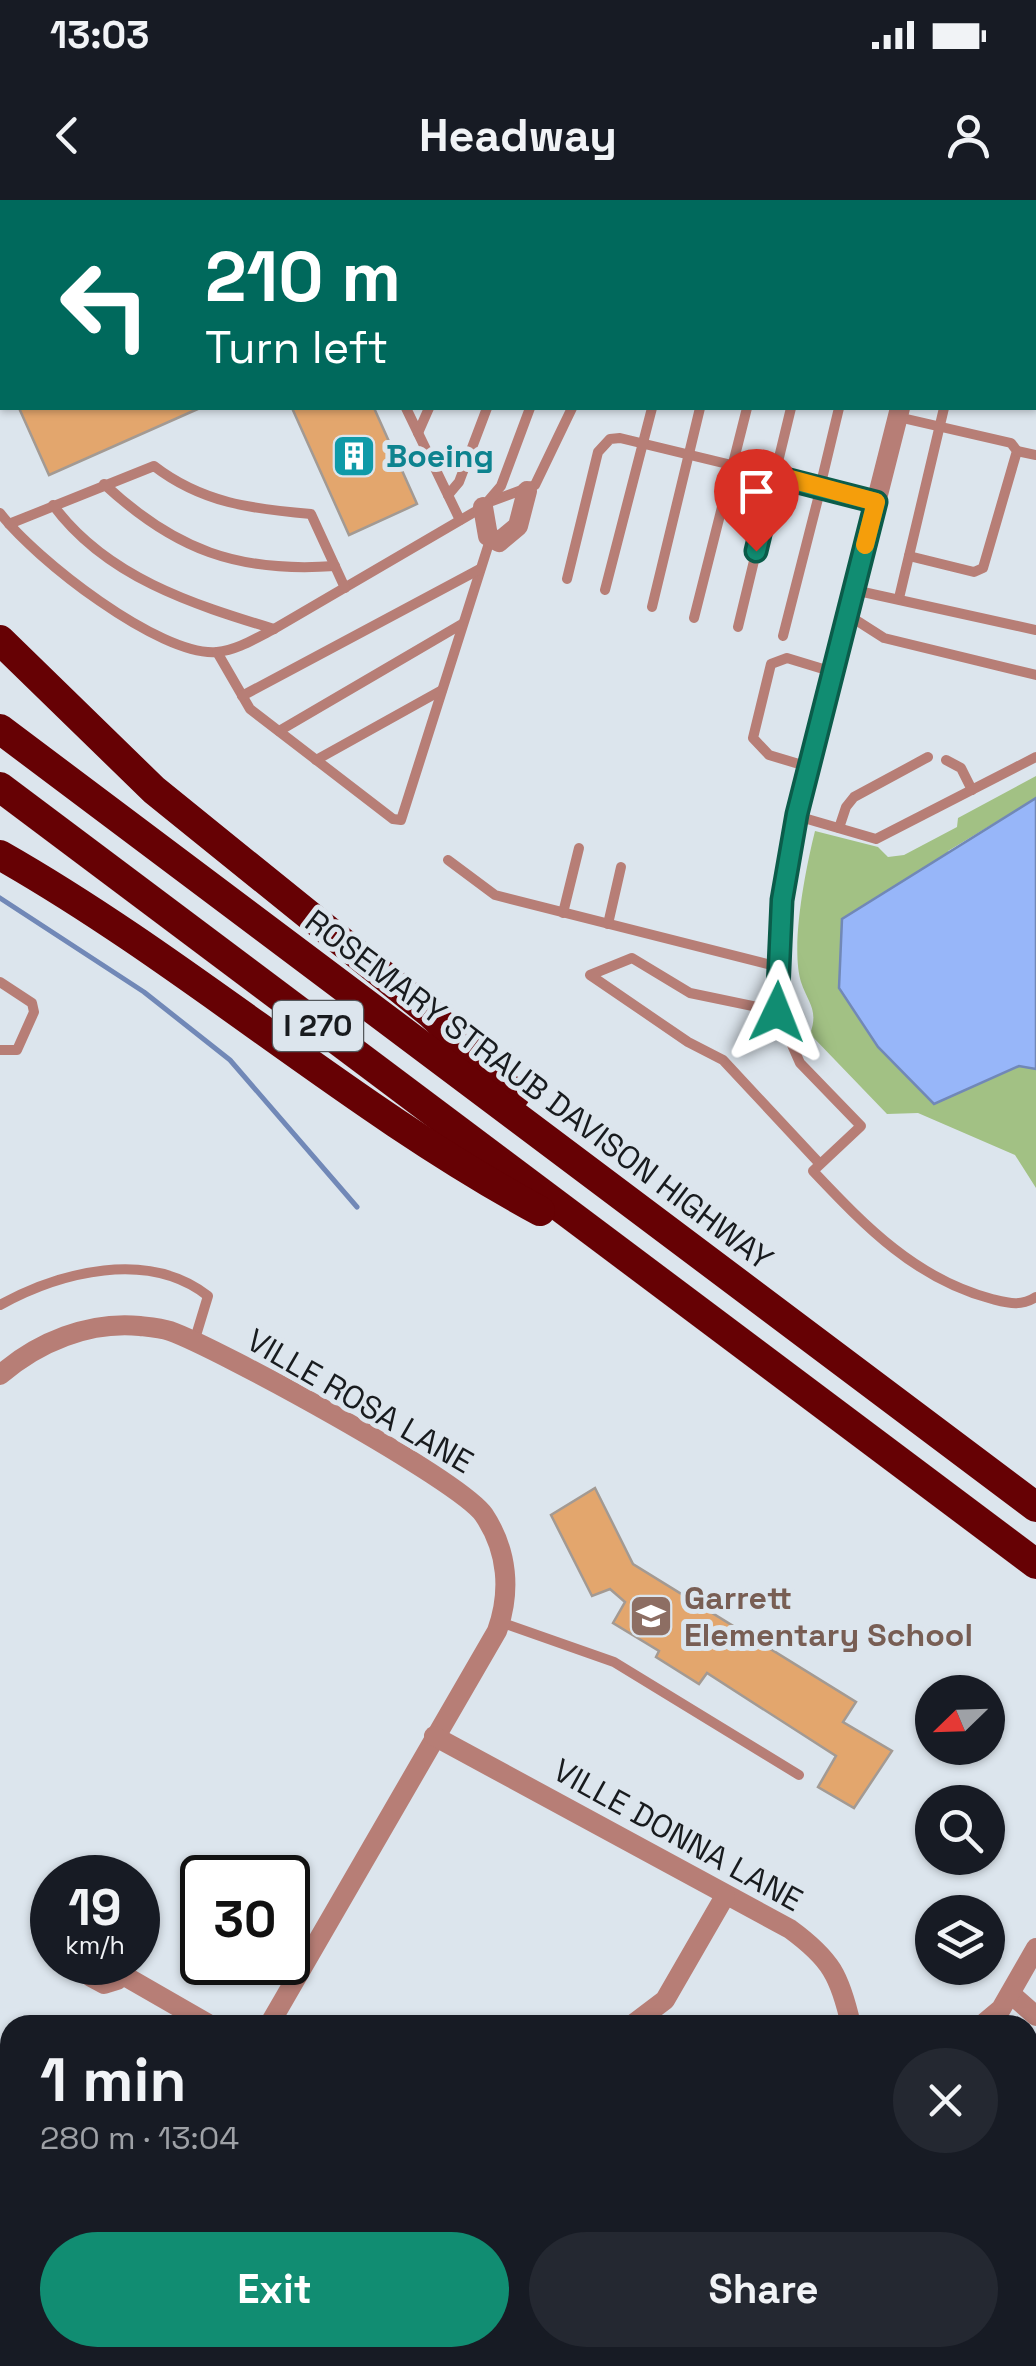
<!DOCTYPE html>
<html lang="en">
<head>
<meta charset="utf-8">
<style>
	:root { --surface:#171b24; --page:#242831; --text:#f1f3f6; --muted:#9ea1a6; --accent:#118d72 }
	body { margin:0; font-family:"Space Grotesk",sans-serif; background:var(--page); color:var(--text); height:100vh; display:flex; flex-direction:column; font-size:38px; white-space:nowrap }
	* { box-sizing:border-box; margin:0 }
	p { font-size:32px; color:var(--muted) }
	.icon { flex:none; width:55px; height:55px; fill:none; stroke:currentColor; stroke-width:2; stroke-linecap:round; stroke-linejoin:round }
	.map { position:relative; flex:1; overflow:hidden }
	.side { position:absolute; left:0px; top:1815px; width:1038px; height:352px; display:flex; flex-direction:column; background:var(--surface); border-radius:30px 30px 0 0; box-shadow:0 2px 8px #0004 }
	.side>* { flex:none }
	.hud { position:absolute; left:0px; top:0px; width:1038px; height:210px; box-shadow:0 2px 8px #0004; background:#00695c; color:#fff; overflow:hidden }
	.needle { width:65px; rotate:247deg }
	.tools { position:absolute; left:915px; top:1475px; display:grid; gap:20px }
	.tools a { display:grid; place-items:center; width:90px; height:90px; border-radius:50%; background:var(--surface); box-shadow:0 2px 8px #0004; font-size:50px }
	.speed { position:absolute; left:30px; top:1655px; display:flex; gap:20px; font-size:50px; font-weight:700; text-align:center }
	.speed>* { display:grid; place-content:center; width:130px; height:130px; border-radius:50%; background:var(--surface); box-shadow:0 2px 8px #0004; line-height:1 }
	.speed small { font-size:25px; font-weight:400 }
	.speed .limit { border:5px solid #111; border-radius:15px; background:#fff; color:#111 }
	.pin { position:absolute; display:grid; place-items:center; width:85px; height:85px; color:#fff; margin:-102px -42px; border-radius:50% 50% 50% 0; rotate:-45deg; box-shadow:0 0 10px #0007 }
	.pin .icon { rotate:45deg }
	.me { position:absolute; width:110px; margin:-55px; rotate:2deg; stroke-linejoin:round; filter:drop-shadow(0 0 8px #0008) }
	.turn { display:flex; align-items:center; gap:35px; height:210px; padding:0 40px; font-size:45px }
	.turn .icon { width:130px; height:130px; stroke-width:2.5 }
	.turn b { display:block; font-size:70px; line-height:85px }
	.round { display:grid; place-items:center; flex:none; width:105px; height:105px; border-radius:52px; background:var(--page) }
	.head { display:flex; align-items:center; justify-content:space-between; height:170px; padding:0 40px }
	h1 { font-size:60px; font-weight:700; line-height:75px }
	.action { display:flex; gap:20px; margin-top:auto; padding:20px 40px }
	.action a { flex:1; height:115px; border-radius:60px; background:var(--accent); color:#fff; font-size:40px; font-weight:700; line-height:115px; text-align:center }
	.action a+a { background:var(--page); color:var(--text) }
	.status { display:flex; justify-content:space-between; align-items:center; height:70px; padding:0 50px; background:var(--surface); direction:ltr }
	.status svg { height:28px; fill:currentColor }
	header { display:flex; justify-content:space-between; align-items:center; height:130px; padding:0 40px; background:var(--surface); font-size:45px; font-weight:700 }
	.map>svg:first-child { display:block }
</style>
</head>
<body>
<div class="status"><b>13:03</b><svg viewBox="0 0 49 12"><path d="M0 12V9h3v3zM5 12V6h3v6zM10 12V3h3v9zM15 12V0h3v12zM26 1h20v11H26zM47 4h2v5h-2z"/></svg></div>
<header><svg class="icon" aria-label="back" viewBox="0 0 24 24"><path d="M15 5l-7 7 7 7"/></svg>Headway<svg class="icon" aria-label="person" viewBox="0 0 24 24"><circle cx="12" cy="8" r="4"/><path d="M4 21q1-7 8-7t8 7"/></svg></header>
<div class="map">
<svg width="1036" height="2166" viewBox="0 0 1036 2166">
	<rect width="100%" height="100%" fill="#dce5ed"/>
	<path fill="#a2c184" d="M1036 576V598L948 651 934 904 1020 866 1036 869V988L1015 955 918 913 887 914 810 834C819 810 808 803 801 782 790 746 806 667 815 631L878 647 888 657 904 655 957 627 958 618Z"/>
	<polygon fill="#97b6f9" stroke="#7188b7" stroke-width="2.5" points="1036,598 1036,869 1019,866 934,904 878,847 839,788 842,719"/>
	<g fill="none" stroke-linecap="round" stroke-linejoin="round">
		<polyline stroke="#7188b7" stroke-width="5" points="0,698 144,792 230,860 357,1007"/>
	</g>
	<g fill="#e3a66d" stroke="#a39a93" stroke-width="2.5">
		<polygon points="19,208 200,208 49,275"/>
		<polygon points="292,208 374,208 417,304 349,335"/>
		<polygon points="595,1288 633,1364 856,1502 843,1522 892,1551 854,1608 818,1587 836,1556 707,1473 699,1484 656,1457 659,1451 613,1423 625,1402 610,1389 592,1396 551,1315"/>
	</g>
	<g fill="none" stroke-linecap="round" stroke-linejoin="round">
		<g stroke="#b77e76" stroke-width="10">
			<polyline points="517,0 518,2"/>
			<polyline points="576,0 577,2"/>
			<polyline points="728,0 733,2"/>
			<polyline points="606,2 607,0"/>
			<polyline points="650,2 651,0"/>
			<polyline points="705,2 705,0"/>
			<polyline points="0,8 4,0"/>
			<polyline points="0,57 2,58"/>
			<polyline points="1035,80 1036,80"/>
			<polyline points="406,208 460,320"/>
			<polyline points="839,208 822,279 827,288 876,302"/>
			<polyline points="898,217 1011,243 1017,251 983,368 974,372 909,356"/>
			<polyline points="418,233 429,208"/>
			<polyline points="1017,251 1036,255"/>
			<path d="M104 284C175 350 238 373 335 366"/>
			<polyline points="448,295 459,282 487,208"/>
			<polyline points="492,301 535,285 572,208"/>
			<path d="M53 305C106 377 192 404 274 429"/>
			<path d="M0 313C34 358 160 457 217 452 238 450 256 438 274 429L483 307 501 286 530 208"/>
			<path d="M9 324 154 266C202 303 252 309 311 314L345 388"/>
			<polyline points="567,379 598,252 610,239 620,238 827,288"/>
			<polyline points="605,390 652,208"/>
			<polyline points="854,390 1036,430"/>
			<polyline points="899,398 944,208"/>
			<polyline points="652,407 700,208"/>
			<polyline points="848,415 884,438 1036,475"/>
			<polyline points="694,418 747,208"/>
			<polyline points="738,427 791,208"/>
			<polyline points="783,436 821,287"/>
			<polyline points="217,452 250,509 393,619 401,620 490,340"/>
			<polyline points="242,496 480,369"/>
			<polyline points="279,531 462,424"/>
			<polyline points="316,560 442,490"/>
			<polyline points="946,560 961,568 972,590"/>
			<polyline points="809,567 769,555 753,538 771,464 787,458 833,472"/>
			<polyline points="797,616 876,639 1036,557"/>
			<polyline points="839,628 846,607 854,597 928,557"/>
			<polyline points="448,660 495,695 779,767"/>
			<polyline points="563,713 579,648"/>
			<polyline points="608,724 621,667"/>
			<polyline points="0,782 32,803 34,812 17,850 0,850"/>
			<path d="M820 964 723 860 688 842 590 775 632 758 690 793 777 811 800 863 861 926 813 971C866 1027 916 1079 992 1099 1008 1103 1021 1107 1036 1097"/>
			<path d="M0 1105C60 1072 148 1049 208 1096L194 1142"/>
			<polyline points="500,1422 614,1462 799,1575"/>
		</g>
		<g stroke="#b77e76" stroke-width="20">
			<polyline points="850,0 860,2"/>
			<polyline points="940,0 950,2"/>
			<polyline points="1035,24 1036,24"/>
			<polyline points="1035,46 1036,46"/>
			<polyline points="483,307 488,336 499,342 518,326 527,291"/>
			<polyline points="777,811 782,700 797,614 900,208"/>
			<path d="M0 1175C38 1142 89 1121 140 1126 149 1127 161 1128 170 1131 218 1148 460 1280 484 1315 508 1351 511 1392 497 1431L269 1825"/>
			<path d="M434 1536 790 1729C831 1759 840 1776 851 1825"/>
			<polyline points="87,1762 91,1777 104,1784 117,1780 124,1764"/>
			<polyline points="123,1775 210,1825"/>
			<polyline points="1011,1794 1036,1816"/>
			<polyline points="632,1825 665,1800 725,1696"/>
			<polyline points="982,1825 1001,1809 1036,1748"/>
			<polyline points="1028,2113 1036,2119"/>
			<polyline points="132,2158 134,2166"/>
			<polyline points="471,2158 479,2166"/>
		</g>
		<g stroke="#660104" stroke-width="30">
			<polyline points="0,440 154,590 430,813 515,895"/>
			<polyline points="0,529 1036,1307"/>
			<polyline points="0,587 1036,1364"/>
			<path d="M0 655C188 762 350 908 540 1011"/>
		</g>
	</g>
	<g fill="none" stroke-linecap="round" stroke-linejoin="round">
		<g stroke="#0b5c4a" stroke-width="25">
			<polyline id="route" points="756,351 774,276 876,302 797,614 782,700 777,812"/>
		</g>
		<use href="#route" stroke="#118d72" stroke-width="18"/>
		<polyline stroke="#f59e0b" stroke-width="18" points="783,277 876,302 865,345"/>
	</g>
	<defs>
		<g id="building-square" transform="scale(2.25)"><rect x="-9" y="-9" width="18" height="18" rx="4" fill="#0f9aa8" stroke="#dce5ed"/><path d="M-4-6H4V6H1V3H-1V6H-4ZM-2.5-4.3h1.7v1.8h-1.7ZM.8-4.3h1.7v1.8H.8ZM-2.5-1h1.7V.8h-1.7ZM.8-1h1.7V.8H.8Z" fill="#fff"/></g>
		<g id="school-square" transform="scale(2.25)"><rect x="-9" y="-9" width="18" height="18" rx="4" fill="#8d6e63" stroke="#dce5ed"/><path d="M0-5L7-2L0 1L-7-2ZM-4 1L0 2.5L4 1V4Q0 6-4 4Z" fill="#fff"/></g>
	</defs>
	<g fill-rule="evenodd">
		<use href="#building-square" x="354" y="256"/>
		<use href="#school-square" x="651" y="1416"/>
	</g>
	<g text-anchor="middle" stroke-width="10" stroke-linejoin="round" paint-order="stroke">
		<rect fill="#dce5ed" stroke="#53585c" stroke-width="2.5" x="273" y="801" width="90" height="50" rx="8"/>
		<g font-size="30" font-weight="bold" fill="#181b1e">
			<text x="318" y="836">I 270</text>
		</g>
		<g font-size="32" font-weight="bold" fill="#0d838f" stroke="#dce5ed" text-anchor="start">
			<text x="386" y="267">Boeing</text>
		</g>
		<g font-size="32" fill="#181b1e" stroke="#dce5ed">
			<text transform="translate(539 890) rotate(37)" y="11">ROSEMARY STRAUB DAVISON HIGHWAY</text>
			<text transform="translate(360 1201) rotate(30)" y="11">VILLE ROSA LANE</text>
			<text transform="translate(678 1635) rotate(29)" y="11">VILLE DONNA LANE</text>
		</g>
		<g font-size="32" font-weight="bold" fill="#785e54" stroke="#dce5ed" text-anchor="start">
			<text x="684" y="1409">Garrett<tspan x="684" dy="37">Elementary School</tspan></text>
		</g>
	</g>
</svg>
<div class="tools">
<a><svg class="needle" viewBox="-14 -14 28 28"><path d="M0-13l5 13h-10z" fill="#e53935"/><path d="M0 13l5-13h-10z" fill="#9ea1a6"/></svg></a>
<a><svg class="icon" aria-label="search" viewBox="0 0 24 24"><circle cx="10" cy="10" r="6"/><path d="M15 15l6 6"/></svg></a>
<a><svg class="icon" aria-label="layers" viewBox="0 0 24 24"><path d="M12 4l9 5-9 5-9-5zM3 14l9 5 9-5"/></svg></a>
</div>
<div class="speed"><div>19<small>km/h</small></div><div class="limit">30</div></div>
<div class="pin" style="left:756px;top:351px;background:#d93025"><svg class="icon" aria-label="arrive" viewBox="0 0 24 24"><path d="M6 21V4h12l-3 4 3 4H6"/></svg></div>
<svg class="me" style="left:777px;top:812px" viewBox="-20 -20 40 40"><path d="M0-17L14 15 0 8-14 15z" fill="#118d72" stroke="#fff" stroke-width="4"/></svg>
<div class="hud">
<div class="turn"><svg class="icon" aria-label="left" viewBox="0 0 24 24"><path d="M17 20v-9H6M10 6l-5 5 5 5"/></svg><div><b>210 m</b>Turn left</div></div>
</div>
<section class="side">
<div class="head"><div><h1>1 min</h1><p>280 m · 13:04</p></div><a class="round"><svg class="icon" aria-label="close" viewBox="0 0 24 24"><path d="M6 6l12 12M18 6L6 18"/></svg></a></div>
<div class="action"><a>Exit</a><a>Share</a></div>
</section>
</div>
</body>
</html>
